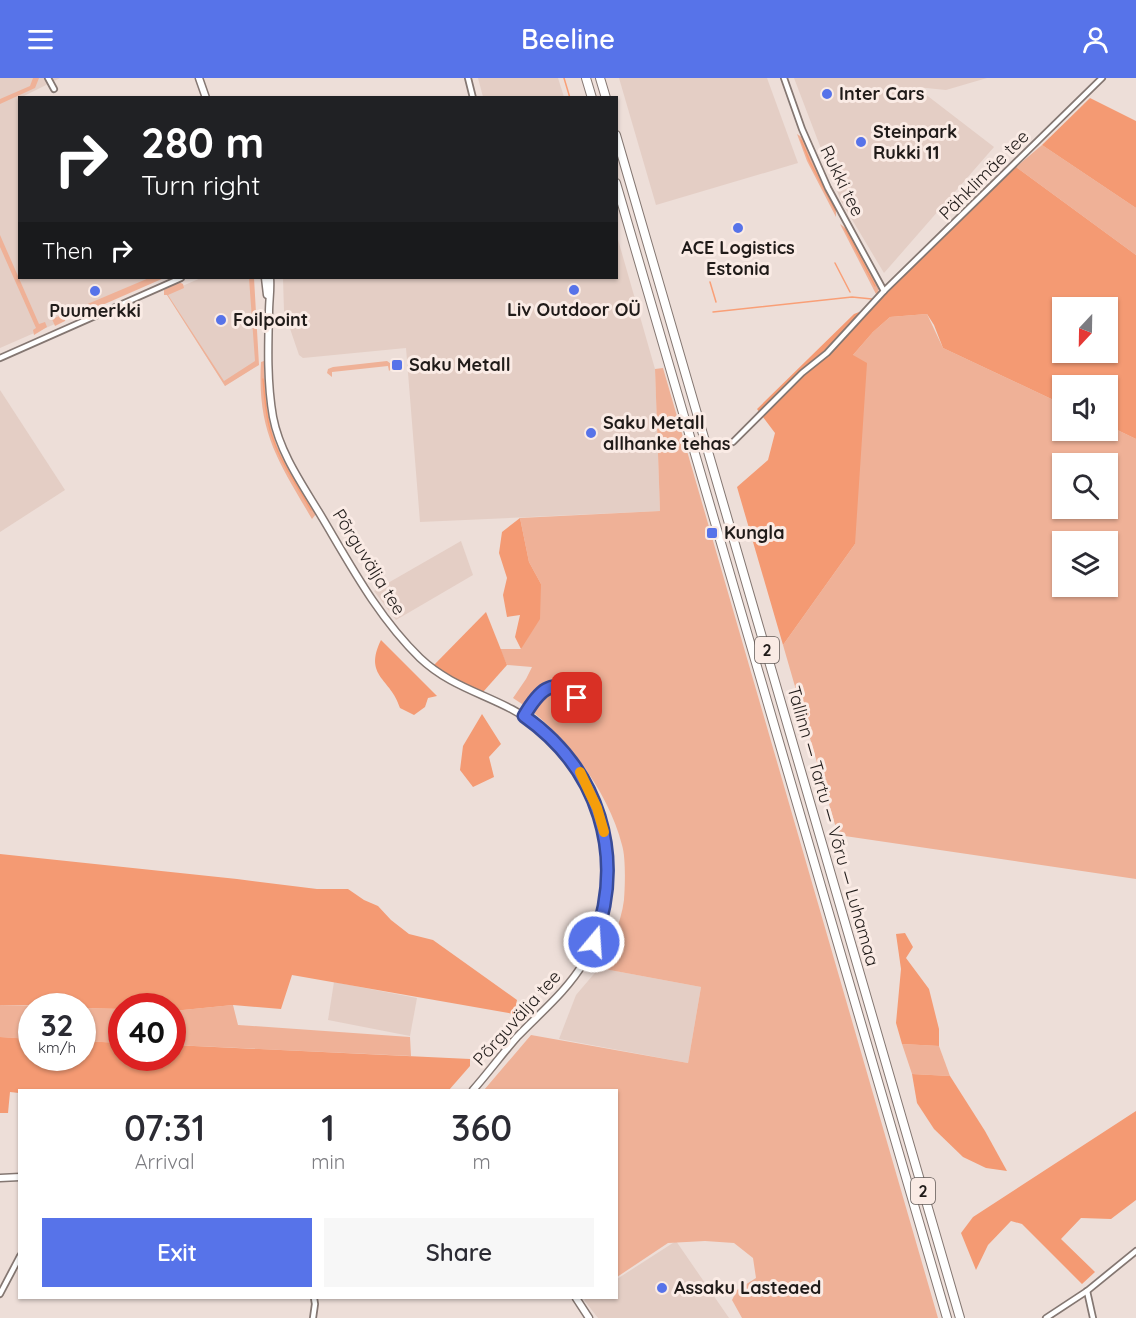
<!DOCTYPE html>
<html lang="en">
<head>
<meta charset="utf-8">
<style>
	:root { --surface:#fff; --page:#f7f7f7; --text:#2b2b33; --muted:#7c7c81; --accent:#5773e9 }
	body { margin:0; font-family:Quicksand,sans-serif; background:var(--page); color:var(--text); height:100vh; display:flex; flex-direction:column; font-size:22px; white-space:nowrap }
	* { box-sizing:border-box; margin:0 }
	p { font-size:20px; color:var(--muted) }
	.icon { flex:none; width:33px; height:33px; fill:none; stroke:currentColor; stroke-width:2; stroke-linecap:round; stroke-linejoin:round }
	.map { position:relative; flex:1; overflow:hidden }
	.details { position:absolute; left:18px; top:1011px; width:600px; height:210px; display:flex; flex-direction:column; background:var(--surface); border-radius:0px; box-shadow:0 2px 4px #0004 }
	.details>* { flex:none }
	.top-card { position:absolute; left:18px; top:18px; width:600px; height:183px; border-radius:0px; box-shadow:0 2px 4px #0004; background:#202124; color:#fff; overflow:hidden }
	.needle { width:39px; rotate:202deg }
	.controls { position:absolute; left:1052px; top:219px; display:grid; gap:12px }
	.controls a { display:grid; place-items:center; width:66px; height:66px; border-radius:0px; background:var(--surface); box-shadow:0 2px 4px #0004; font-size:30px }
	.speed { position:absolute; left:18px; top:915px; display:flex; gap:12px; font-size:30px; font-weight:700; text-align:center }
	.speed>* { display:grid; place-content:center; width:78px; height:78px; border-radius:50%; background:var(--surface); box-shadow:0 2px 4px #0004; line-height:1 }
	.speed small { font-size:15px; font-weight:400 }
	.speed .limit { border:9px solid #d22; background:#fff; color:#111 }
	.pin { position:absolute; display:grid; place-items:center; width:51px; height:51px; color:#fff; margin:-26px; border-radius:12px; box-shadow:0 3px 9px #0006 }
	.me { position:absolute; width:66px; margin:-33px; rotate:18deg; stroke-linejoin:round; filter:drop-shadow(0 0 4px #0008) }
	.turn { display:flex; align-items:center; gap:21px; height:126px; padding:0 24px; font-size:27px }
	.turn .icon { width:78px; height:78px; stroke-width:2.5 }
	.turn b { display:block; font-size:42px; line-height:51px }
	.then { display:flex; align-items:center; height:57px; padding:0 24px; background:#0003; gap:12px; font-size:22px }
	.eta { display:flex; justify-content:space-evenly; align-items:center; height:102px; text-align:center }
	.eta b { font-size:36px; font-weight:600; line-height:42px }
	.action { display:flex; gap:12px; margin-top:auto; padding:12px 24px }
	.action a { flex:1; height:69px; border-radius:0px; background:var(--accent); color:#fff; font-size:24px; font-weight:600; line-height:69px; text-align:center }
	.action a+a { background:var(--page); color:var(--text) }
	header { display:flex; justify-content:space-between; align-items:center; height:78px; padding:0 24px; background:var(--accent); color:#fff; font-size:27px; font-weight:600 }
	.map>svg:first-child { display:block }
</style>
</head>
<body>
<header><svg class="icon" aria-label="menu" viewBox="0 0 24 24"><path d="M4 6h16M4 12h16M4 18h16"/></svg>Beeline<svg class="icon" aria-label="person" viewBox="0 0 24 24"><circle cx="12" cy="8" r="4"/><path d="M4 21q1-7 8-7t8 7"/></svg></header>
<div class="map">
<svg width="1136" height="1240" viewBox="0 0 1136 1240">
	<rect width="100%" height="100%" fill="#edded8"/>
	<g fill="#e4cec5">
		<polygon points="0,0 60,0 20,20 20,200 160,200 0,270"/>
		<polygon points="478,0 558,0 564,19 483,19"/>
		<polygon points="619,0 767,0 798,85 656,127"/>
		<polygon points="794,0 987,0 946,12 916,9 994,69 884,195 841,123"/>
		<polygon points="617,158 655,291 660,433 420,444 406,270 303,280 299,277 284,233 283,200 616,200"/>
		<polygon points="201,200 252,200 258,287 225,308 166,215"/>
		<polygon points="0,312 65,412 0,454"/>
		<polygon points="461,463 473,497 396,542 374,513"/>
		<polygon points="599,890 701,909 688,985 559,961 576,917"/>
		<polygon points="334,904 417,920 410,958 328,942"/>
		<polygon points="676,1163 729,1240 598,1240 584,1222 587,1220 616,1220 617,1201"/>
	</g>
	<g fill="#efb197" fill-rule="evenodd">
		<polygon points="33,0 39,0 35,10 0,26 0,21 30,8"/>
		<polygon points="797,56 803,60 815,89 836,131 836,139 807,83"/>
		<polygon points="1042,67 1136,130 1136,177 1016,89"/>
		<polygon points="840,146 847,151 879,210 877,218"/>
		<polygon points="0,157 39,246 45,244 47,249 34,257 33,252 36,250 0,169"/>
		<polygon points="149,200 164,200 75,239 70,235 66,237 65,243 55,248 52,241"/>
		<polygon points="249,200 254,200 259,287 225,308 167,217 164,217 164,212 179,204 183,206 184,210 168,217 224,303 255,283"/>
		<path d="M927 236 943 270 1062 326V352H1107V347L1136 361V801L838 757 783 567 855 466 853 277 873 254 890 239ZM1062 386H1107V430H1062ZM1062 464H1107V508H1062Z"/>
		<path d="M264 283C265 316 267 349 282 379 292 399 305 417 316 436L312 441C278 383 257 354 261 284Z"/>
		<polygon points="387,283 394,288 389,293 388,288 332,294 332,299 327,295 328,291 333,289"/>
		<path d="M663 290 938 1240H742L732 1222 737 1212 756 1200 753 1180 734 1165 705 1163 668 1165 617 1199 616 1012H484L531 957 688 985 701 909 599 890C610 870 621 845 624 822 625 809 626 780 622 767 608 712 562 650 513 620L526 601 532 589 507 587 500 571H521L541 506 529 484 520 440 660 433 655 291Z"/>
		<polygon points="0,927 35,928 32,928 31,961 0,959"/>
		<polygon points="233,927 238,947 410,959 411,978 173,967 173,933"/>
		<polygon points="82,930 121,931 121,965 83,963"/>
		<polygon points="902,966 939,968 950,998 912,996"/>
	</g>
	<g fill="#f49a73" fill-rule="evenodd">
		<polygon points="1090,20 1136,43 1136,130 1042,67"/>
		<path d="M1016 89 1136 177V361L1107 347V308H1062V326L943 270 934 247 927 236 890 239 873 254 853 277 867 285 855 466 783 567 737 409 768 382 775 355 757 331 854 236 872 229ZM1062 230H1107V274H1062Z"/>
		<polygon points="520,440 529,484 541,506 540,541 521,571 515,559 520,537 507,539 503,517 507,500 499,475 502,454"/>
		<polygon points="486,534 507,587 483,614 457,602 434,587"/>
		<path d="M381 562 437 618 428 620 425 629 414 637 400 630C391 600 363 599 381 562Z"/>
		<polygon points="482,636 501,666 489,679 494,699 473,709 460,692 463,668"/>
		<polygon points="0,776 237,801 317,811 348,811 364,822 378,828 391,842 409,856 433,862 517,922 514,936 292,897 281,931 233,927 173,933 172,928 122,928 121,931 83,930 82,928 0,927"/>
		<polygon points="905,855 913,869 906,880 929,911 939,951 939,968 902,966 896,945 901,891 896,856"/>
		<polygon points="0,959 31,961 32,980 82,980 83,963 121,965 122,980 172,980 173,967 470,981 470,988 449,1012 20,1012 19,1015 10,1014 8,1035 0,1035"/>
		<polygon points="912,996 950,998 985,1053 1007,1093 986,1090 963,1079 934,1051 917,1025"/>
		<polygon points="1136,1033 1136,1122 1111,1141 1081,1140 1061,1161 1095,1194 1082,1206 1022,1146 1011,1143 988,1167 976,1192 961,1155 973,1139"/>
	</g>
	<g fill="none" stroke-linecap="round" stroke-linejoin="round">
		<g stroke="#f99f77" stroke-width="1.5">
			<polyline points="564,0 570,20"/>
			<polyline points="801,62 810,84 835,132"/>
			<polyline points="845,151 875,208"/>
			<polyline points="835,185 850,214"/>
			<polyline points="710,204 716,224"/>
			<polyline points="713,234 852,219 872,221"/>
			<path d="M263 301C265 321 266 342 273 361 282 387 298 409 311 432"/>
		</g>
		<g stroke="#847772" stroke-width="8">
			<g id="minor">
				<polyline points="48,0 54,11"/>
				<polyline points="468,0 473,20"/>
				<polyline points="784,0 802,51 828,110 884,213"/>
				<polyline points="0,280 181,200"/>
				<polyline points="733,364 802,295 827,275 884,213 1102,0"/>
				<path d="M524 638C537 616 552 595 577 620"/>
				<polyline points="1087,1213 1093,1240"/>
				<polyline points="0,1216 20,1178"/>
				<polyline points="313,1240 315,1226 314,1220"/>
				<polyline points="1046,1240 1087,1213 1136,1173"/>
			</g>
		</g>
		<g stroke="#847772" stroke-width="9">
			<g id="tertiary">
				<polyline points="199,0 206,20"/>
				<polyline points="265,200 267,217"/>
				<path d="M270 200C271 211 269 223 269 234 268 269 267 305 273 339 280 376 304 409 323 441 352 490 379 540 420 580 457 615 502 618 540 650 609 705 628 808 584 884 567 913 540 935 517 959 502 976 488 995 473 1012"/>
				<polyline points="0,1100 20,1099"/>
				<polyline points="576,1220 589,1240"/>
			</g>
		</g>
		<g stroke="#847772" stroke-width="10">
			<g id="trunk">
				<polyline points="586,0 592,20"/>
				<polyline points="600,0 606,20"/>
				<polyline points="616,57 960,1240"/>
				<polyline points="616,105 947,1240"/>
			</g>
		</g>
		<use href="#minor" stroke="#fff" stroke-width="4.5"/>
		<use href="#tertiary" stroke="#fff" stroke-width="6"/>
		<use href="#trunk" stroke="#fff" stroke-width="8"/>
	</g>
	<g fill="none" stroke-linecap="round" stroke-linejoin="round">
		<g stroke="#394b97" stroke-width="15">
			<path id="route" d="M577 620C552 595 537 616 524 638 599 691 626 777 594 864"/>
		</g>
		<use href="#route" stroke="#5773e9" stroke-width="10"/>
		<polyline stroke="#f59e0b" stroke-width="10" points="580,694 597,730 604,754"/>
	</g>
	<g fill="#5773e9" stroke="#faebe5" stroke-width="2">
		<circle cx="827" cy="16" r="6"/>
		<circle cx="861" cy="64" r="6"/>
		<circle cx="738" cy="150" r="6"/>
		<circle cx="574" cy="212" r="6"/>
		<circle cx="95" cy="213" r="6"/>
		<circle cx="221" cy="242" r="6"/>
		<rect x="391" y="281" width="12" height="12" rx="3"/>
		<circle cx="591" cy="355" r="6"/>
		<rect x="706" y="449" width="12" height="12" rx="3"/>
		<circle cx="662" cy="1210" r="6"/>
	</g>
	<g text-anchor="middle" stroke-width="6" stroke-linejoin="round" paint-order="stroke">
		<g fill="#faebe5" stroke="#615956" stroke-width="1.5">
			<rect x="755" y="559" width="24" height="26" rx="4.5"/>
			<rect x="911" y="1100" width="24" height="26" rx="4.5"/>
		</g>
		<g font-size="16" font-weight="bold" fill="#201b19">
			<text x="767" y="578">2</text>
			<text x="923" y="1119">2</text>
		</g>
		<g font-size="18" font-weight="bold" fill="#201b19" stroke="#faebe5" text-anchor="start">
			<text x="839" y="22">Inter Cars</text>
			<text x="873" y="60">Steinpark<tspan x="873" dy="21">Rukki 11</tspan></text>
			<text x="738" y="176" text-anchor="middle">ACE Logistics<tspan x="738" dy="21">Estonia</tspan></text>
			<text x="574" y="238" text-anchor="middle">Liv Outdoor OÜ</text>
			<text x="95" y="239" text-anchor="middle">Puumerkki</text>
			<text x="233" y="248">Foilpoint</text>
			<text x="409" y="293">Saku Metall</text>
			<text x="603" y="351">Saku Metall<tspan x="603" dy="21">allhanke tehas</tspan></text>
			<text x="724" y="461">Kungla</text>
			<text x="674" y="1216">Assaku Lasteaed</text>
		</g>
		<g font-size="18" fill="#201b19" stroke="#faebe5">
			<text transform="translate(984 97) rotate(-45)" y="6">Pähklimäe tee</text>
			<text transform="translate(842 103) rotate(64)" y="6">Rukki tee</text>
			<text transform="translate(369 484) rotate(58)" y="6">Põrguvälja tee</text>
			<text transform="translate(833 748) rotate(74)" y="6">Tallinn — Tartu — Võru — Luhamaa</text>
			<text transform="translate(517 940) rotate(-48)" y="6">Põrguvälja tee</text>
		</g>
	</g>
</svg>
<div class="controls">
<a><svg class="needle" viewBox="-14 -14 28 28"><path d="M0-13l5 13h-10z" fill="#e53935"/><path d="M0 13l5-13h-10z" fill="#7c7c81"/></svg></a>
<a><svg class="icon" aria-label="sound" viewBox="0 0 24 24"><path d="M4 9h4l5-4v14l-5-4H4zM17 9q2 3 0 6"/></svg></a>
<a><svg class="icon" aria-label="search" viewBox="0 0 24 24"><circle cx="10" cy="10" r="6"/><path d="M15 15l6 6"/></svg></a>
<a><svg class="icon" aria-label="layers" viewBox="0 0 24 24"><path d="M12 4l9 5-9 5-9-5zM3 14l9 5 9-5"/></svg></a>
</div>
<div class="speed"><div>32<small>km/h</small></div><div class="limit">40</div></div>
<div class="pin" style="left:577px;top:620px;background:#d93025"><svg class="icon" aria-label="arrive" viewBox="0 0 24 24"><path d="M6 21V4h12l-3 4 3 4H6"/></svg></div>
<svg class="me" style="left:594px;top:864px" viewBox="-20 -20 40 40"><circle r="17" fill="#5773e9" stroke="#fff" stroke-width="3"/><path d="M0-11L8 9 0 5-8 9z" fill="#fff"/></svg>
<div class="top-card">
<div class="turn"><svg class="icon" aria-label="right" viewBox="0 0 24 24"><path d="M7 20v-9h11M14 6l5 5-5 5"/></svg><div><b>280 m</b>Turn right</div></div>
<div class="then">Then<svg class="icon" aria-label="right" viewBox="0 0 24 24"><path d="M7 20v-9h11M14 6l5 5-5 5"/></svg></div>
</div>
<section class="details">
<div class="eta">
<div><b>07:31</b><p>Arrival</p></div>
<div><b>1</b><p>min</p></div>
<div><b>360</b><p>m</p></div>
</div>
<div class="action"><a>Exit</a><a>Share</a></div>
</section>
</div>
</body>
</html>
